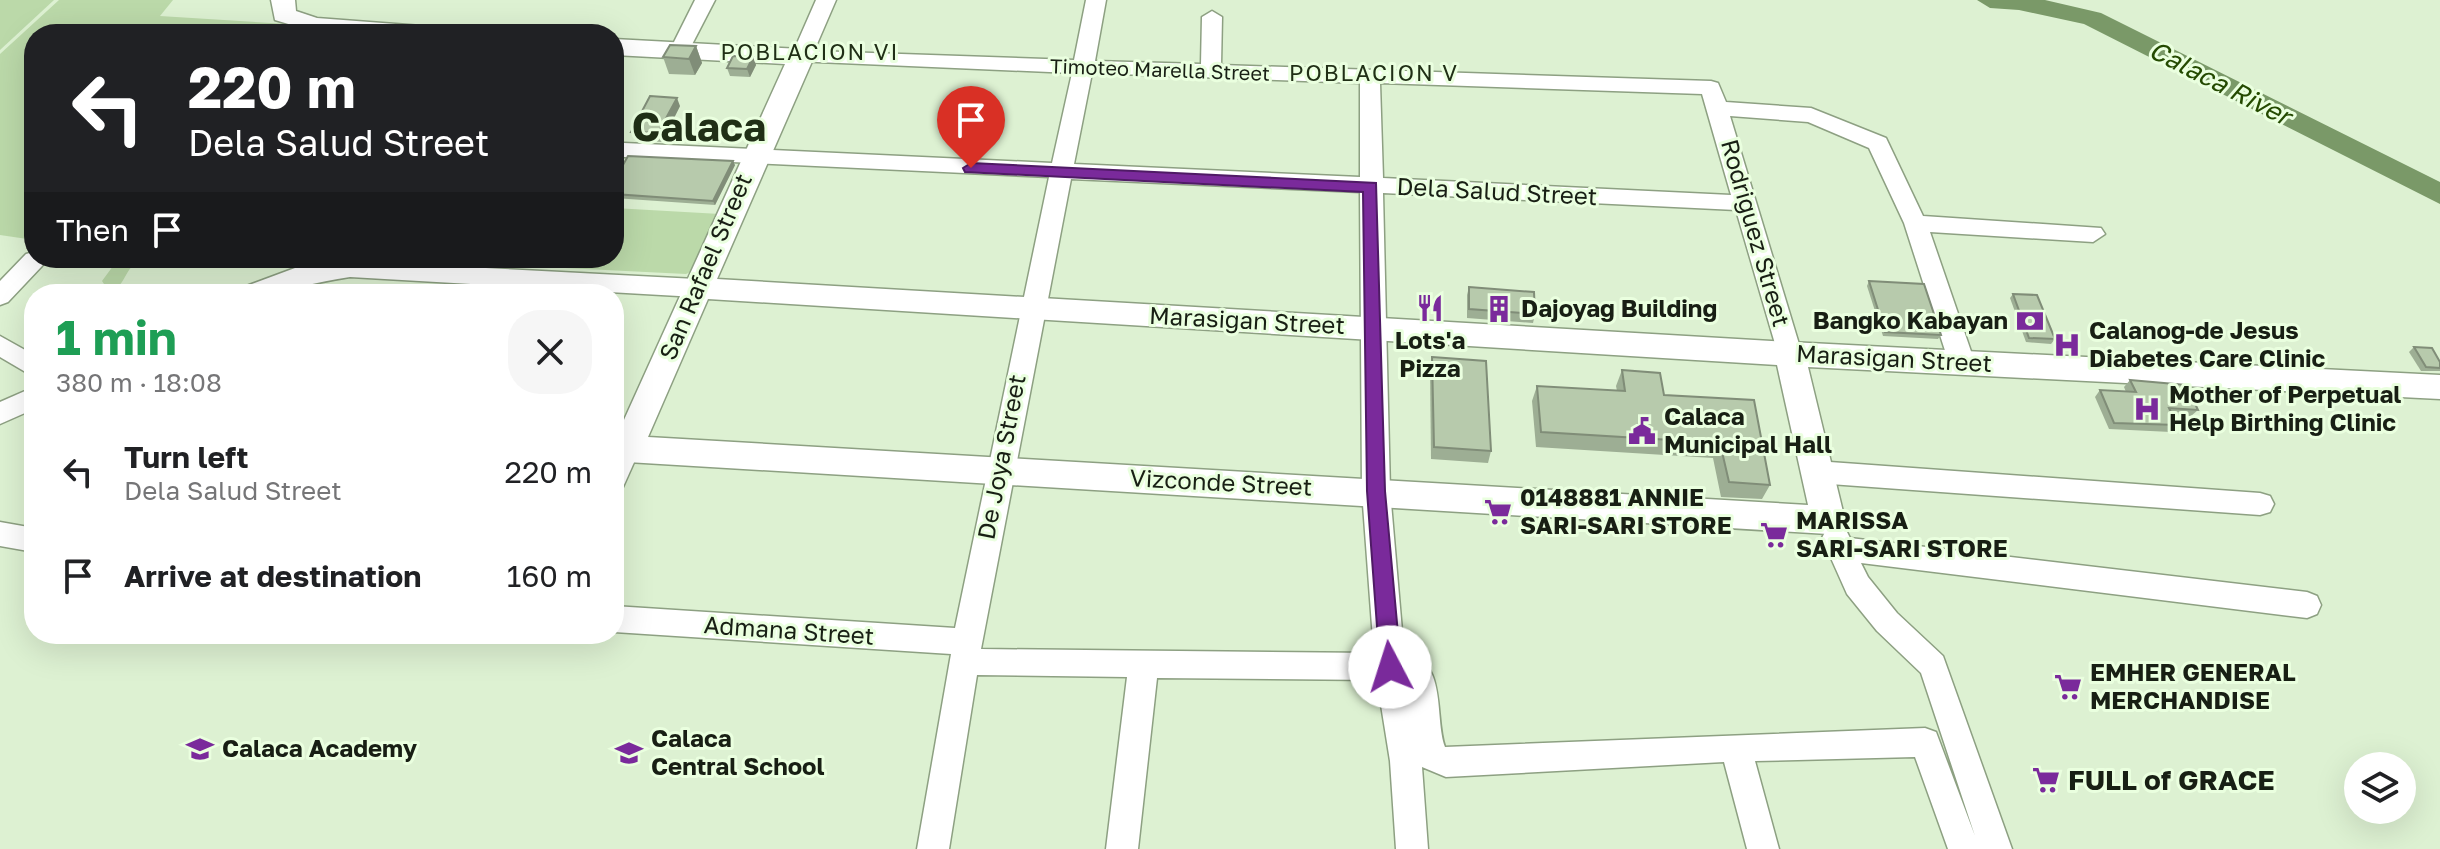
<!DOCTYPE html>
<html lang="en">
<head>
<meta charset="utf-8">
<style>
	:root { --surface:#fff; --page:#f6f6f6; --text:#202124; --muted:#757577 }
	body { margin:0; font-family:"Golos Text",sans-serif; background:var(--page); color:var(--text); height:100vh; display:flex; flex-direction:column; font-size:30px; white-space:nowrap }
	* { box-sizing:border-box; margin:0 }
	p { font-size:26px; color:var(--muted) }
	.icon { flex:none; width:44px; height:44px; fill:none; stroke:currentColor; stroke-width:2; stroke-linecap:round; stroke-linejoin:round }
	.map { position:relative; flex:1; overflow:hidden }
	.panel { position:absolute; left:24px; top:284px; width:600px; height:360px; display:flex; flex-direction:column; background:var(--surface); border-radius:32px; box-shadow:0 8px 32px #0002 }
	.panel>* { flex:none }
	.guide { position:absolute; left:24px; top:24px; width:600px; height:244px; border-radius:32px; box-shadow:0 8px 32px #0002; background:#202124; color:#fff; overflow:hidden }
	.fabs { position:absolute; left:2344px; top:752px; display:grid; gap:16px }
	.fabs a { display:grid; place-items:center; width:72px; height:72px; border-radius:50%; background:var(--surface); box-shadow:0 8px 32px #0002; font-size:40px }
	.pin { position:absolute; display:grid; place-items:center; width:68px; height:68px; color:#fff; margin:-82px -34px; border-radius:50% 50% 50% 0; rotate:-45deg; box-shadow:0 0 8px #0007 }
	.pin .icon { rotate:45deg }
	.me { position:absolute; width:88px; margin:-44px; rotate:355deg; stroke-linejoin:round; filter:drop-shadow(0 0 6px #0008) }
	.turn { display:flex; align-items:center; gap:28px; height:168px; padding:0 32px; font-size:36px }
	.turn .icon { width:104px; height:104px; stroke-width:2.5 }
	.turn b { display:block; font-size:56px; line-height:68px }
	.then { display:flex; align-items:center; height:76px; padding:0 32px; background:#0003; gap:16px; font-size:30px }
	.round { display:grid; place-items:center; flex:none; width:84px; height:84px; border-radius:32px; background:var(--page) }
	.headline { display:flex; align-items:center; justify-content:space-between; height:136px; padding:0 32px }
	h1 { font-size:48px; font-weight:700; line-height:60px; color:#1e9e55 }
	ul { padding:0; list-style:none }
	li { display:flex; align-items:center; gap:24px; height:104px; padding:0 32px }
	li div { flex:1 }
	li b { display:block; font-size:30px }
	li em { font-style:normal }
	.map>svg:first-child { display:block }
</style>
</head>
<body>
<div class="map">
<svg width="2440" height="849" viewBox="0 0 2440 849">
	<rect width="100%" height="100%" fill="#ddf1d2"/>
	<g fill="#bbd9a9">
		<polygon points="0,0 54,0 0,50"/>
		<polygon points="59,0 173,0 160,16 287,24 284,29 332,34 34,34 34,240 0,235 0,54"/>
		<polygon points="614,208 720,214 695,270 686,274 565,268 570,258 614,258"/>
		<path d="M119 258H185C169 266 148 253 133 265 127 271 124 281 118 287H106L102 281Z"/>
	</g>
	<g fill="none" stroke-linecap="round" stroke-linejoin="round">
		<polygon fill="#7a9968" fill-rule="evenodd" points="1977,0 2045,0 2101,13 2440,182 2440,204 2084,24 2019,10 1990,8"/>
		<g stroke="#8da082" stroke-width="3">
			<g id="minor">
				<polygon points="695,0 715,0 686,56 672,56 669,52"/>
				<path d="M816 0H836L814 51 1074 60 1086 0H1106L1095 61 1201 64 1202 17 1212 11 1222 17 1221 65 1711 81 1718 83 1726 102 1811 108 1886 138 1923 216 2101 228 2105 234 2093 242 1930 232 1975 363 1971 370H1953L1949 363 1904 223 1869 148 1808 122 1730 116 1802 354 1799 361H1781L1778 354 1736 210 1383 193 1390 491 1404 654C1448 659 1434 717 1445 747L1925 728 1936 732 1975 836 1921 673 1877 631 1847 594 1822 538 1826 530 1836 526 1846 530 1850 538 2307 592 2317 596 2321 605 2317 614 2307 618 1861 563 1868 577 1897 613 1943 656 2012 849H1948L1915 757 1755 761 1779 849H1747L1724 762 1446 777 1422 767 1428 849H1396L1390 761 1377 680 1157 678 1138 849H1106L1127 677 977 675 949 849H917L951 654 614 632V606L955 628 1049 177 624 157 616 155 614 149 624 143 1052 163 1072 73 794 61 791 57ZM1092 73 1360 83V177L1074 164ZM1380 83 1702 94 1731 195 1383 178ZM1071 179 1360 192 1362 491 1374 653 981 649Z"/>
				<polygon points="34,252 34,258 46,260 42,266 8,302 0,305 0,281 26,254"/>
				<path d="M350 261 696 279 704 282 708 288 704 294 696 297 350 277C311 283 276 294 237 294L241 288 295 268Z"/>
				<polygon points="0,336 34,355 34,377 0,357"/>
				<polygon points="34,387 34,409 0,424 0,402"/>
				<polygon points="614,436 636,442 640,449 623,487 614,490"/>
				<polygon points="1816,461 2260,493 2270,496 2274,504 2270,512 2260,515 1816,483 1807,480 1803,472 1807,464"/>
				<polygon points="0,522 34,528 34,552 0,546"/>
			</g>
		</g>
		<g stroke="#8da082" stroke-width="3">
			<g id="major">
				<polygon points="271,0 295,0 296,11 317,18 435,27 447,34 315,32 275,20"/>
				<path d="M614 39 801 49 814 57 717 279 1790 342 2440 375V399L1808 367 1845 520 1840 530 1828 534 627 462 616 458 614 442 785 64 614 55ZM708 299 1777 365 1808 505 648 437Z"/>
			</g>
		</g>
		<use href="#minor" fill="#fff" fill-rule="evenodd"/>
		<use href="#major" fill="#fff" fill-rule="evenodd"/>
	</g>
	<g fill="#9dae94">
		<polygon points="696,46 702,63 695,75 669,74 663,57"/>
		<polygon points="753,57 756,65 750,77 730,76 727,68"/>
		<polygon points="680,106 662,142 635,140 631,132"/>
		<polygon points="735,165 715,205 614,198 614,181"/>
		<polygon points="1869,281 1941,335 1938,339 1883,336 1867,286"/>
		<polygon points="1469,287 1535,314 1533,323 1467,318 1467,295"/>
		<polygon points="2013,294 2055,339 2051,344 2026,342 2010,298"/>
		<polygon points="2414,347 2440,362 2440,371 2421,371 2409,352"/>
		<polygon points="1432,357 1491,451 1488,463 1431,459 1430,370"/>
		<polygon points="1622,370 1664,395 1770,485 1762,499 1721,497 1713,458 1536,447 1532,401 1537,386 1617,391 1616,386"/>
		<polygon points="2130,380 2198,410 2191,416 2172,415 2177,425 2171,432 2109,429 2095,397 2100,390 2126,392 2124,387"/>
	</g>
	<g fill="#808d78">
		<polygon points="696,46 702,63 695,75 689,59"/>
		<polygon points="753,57 756,65 750,77 747,69"/>
		<polygon points="677,98 680,106 662,142 658,133"/>
		<polygon points="733,161 735,165 715,205 713,201"/>
	</g>
	<g fill="#b7caac" stroke="#808d78" stroke-width="2">
		<polygon points="670,45 696,46 689,59 663,57"/>
		<polygon points="733,56 753,57 747,69 727,68"/>
		<polygon points="650,96 677,98 658,133 631,132"/>
		<polygon points="628,156 733,161 713,201 614,194 614,181"/>
		<polygon points="1869,281 1924,284 1941,335 1885,332"/>
		<polygon points="1469,287 1534,292 1535,314 1469,309"/>
		<polygon points="2013,294 2037,295 2055,339 2029,338"/>
		<polygon points="2414,347 2432,348 2440,362 2440,368 2426,367"/>
		<polygon points="1432,357 1486,361 1491,451 1434,447"/>
		<polygon points="1622,370 1660,373 1664,395 1754,400 1770,485 1729,482 1720,443 1541,432 1537,386 1625,391"/>
		<polygon points="2130,380 2186,385 2198,410 2169,408 2177,425 2114,423 2100,390 2136,392"/>
	</g>
	<polygon fill="#7a2a9b" stroke="#4f1b65" stroke-width="2" points="971,163 1376,183 1385,491 1401,667 1398,673 1390,676 1383,673 1380,667 1367,491 1363,192 965,172 963,168"/>
	<defs>
		<g id="restaurant-bare" transform="scale(2.16)"><path d="M-5-6h1v4h1v-4h1v4h1v-4h1v5L-1.5 .5V6h-2V.5L-5-1ZM5-6V6H3V1.5H1.5Q1.5-4 5-6Z" fill="#7a2a9b" stroke="#eaffdf" stroke-width="2.5" paint-order="stroke"/></g>
		<g id="building-bare" transform="scale(2.16)"><path d="M-4-6H4V6H1V3H-1V6H-4ZM-2.5-4.3h1.7v1.8h-1.7ZM.8-4.3h1.7v1.8H.8ZM-2.5-1h1.7V.8h-1.7ZM.8-1h1.7V.8H.8Z" fill="#7a2a9b" stroke="#eaffdf" stroke-width="2.5" paint-order="stroke"/></g>
		<g id="bank-bare" transform="scale(2.16)"><path d="M-6-4H6V4H-6ZM0-2.3a2.3 2.3 0 1 0 0 4.6a2.3 2.3 0 1 0 0-4.6Z" fill="#7a2a9b" stroke="#eaffdf" stroke-width="2.5" paint-order="stroke"/></g>
		<g id="hospital-bare" transform="scale(2.16)"><path d="M-5-5h3v3.5h4V-5h3V5h-3V1.5h-4V5h-3Z" fill="#7a2a9b" stroke="#eaffdf" stroke-width="2.5" paint-order="stroke"/></g>
		<g id="civic-bare" transform="scale(2.16)"><path d="M-.6-6.5H3V-4.5H.6V-3L4-1V1h2V6H-6V1h2V-1L-.6-3ZM-1.2 2.5V6h2.4V2.5Z" fill="#7a2a9b" stroke="#eaffdf" stroke-width="2.5" paint-order="stroke"/></g>
		<g id="supermarket-bare" transform="scale(2.16)"><path d="M-6-5.5h2.5l.6 2H6L4.5 2H-2.5L-4.4-4H-6ZM-1.5 3.2a1.3 1.3 0 1 0 .1 0ZM3 3.2a1.3 1.3 0 1 0 .1 0Z" fill="#7a2a9b" stroke="#eaffdf" stroke-width="2.5" paint-order="stroke"/></g>
		<g id="school-bare" transform="scale(2.16)"><path d="M0-5L7-2L0 1L-7-2ZM-4 1L0 2.5L4 1V4Q0 6-4 4Z" fill="#7a2a9b" stroke="#eaffdf" stroke-width="2.5" paint-order="stroke"/></g>
	</defs>
	<g fill-rule="evenodd">
		<use href="#restaurant-bare" x="1430" y="308"/>
		<use href="#building-bare" x="1499" y="309"/>
		<use href="#bank-bare" x="2030" y="321"/>
		<use href="#hospital-bare" x="2067" y="345"/>
		<use href="#hospital-bare" x="2147" y="409"/>
		<use href="#civic-bare" x="1642" y="431"/>
		<use href="#supermarket-bare" x="1498" y="512"/>
		<use href="#supermarket-bare" x="1774" y="535"/>
		<use href="#supermarket-bare" x="2068" y="687"/>
		<use href="#school-bare" x="200" y="749"/>
		<use href="#school-bare" x="629" y="753"/>
		<use href="#supermarket-bare" x="2046" y="780"/>
	</g>
	<g text-anchor="middle" stroke-width="6" stroke-linejoin="round" paint-order="stroke">
		<g font-size="20" fill="#181f14" stroke="#eaffdf">
			<text transform="translate(1160 70) rotate(2)" y="7">Timoteo Marella Street</text>
		</g>
		<g font-size="22" letter-spacing="2" fill="#202f16" stroke="#eaffdf">
			<text x="810" y="60">POBLACION VI</text>
			<text x="1374" y="81">POBLACION V</text>
		</g>
		<g font-size="24" fill="#181f14" stroke="#eaffdf">
			<text transform="translate(1497 192) rotate(3)" y="8">Dela Salud Street</text>
			<text transform="translate(1755 233) rotate(74)" y="8">Rodriguez Street</text>
			<text transform="translate(706 267) rotate(-67)" y="8">San Rafael Street</text>
			<text transform="translate(1247 321) rotate(3)" y="8">Marasigan Street</text>
			<text transform="translate(1894 359) rotate(3)" y="8">Marasigan Street</text>
			<text transform="translate(1002 457) rotate(-79)" y="8">De Joya Street</text>
			<text transform="translate(1221 483) rotate(3)" y="8">Vizconde Street</text>
			<text transform="translate(789 631) rotate(4)" y="8">Admana Street</text>
		</g>
		<g font-size="24" font-weight="bold" fill="#181f14" stroke="#eaffdf" text-anchor="start">
			<text x="1521" y="317">Dajoyag Building</text>
			<text x="2008" y="329" text-anchor="end">Bangko Kabayan</text>
			<text x="2089" y="339">Calanog-de Jesus<tspan x="2089" dy="28">Diabetes Care Clinic</tspan></text>
			<text x="1430" y="349" text-anchor="middle">Lots'a<tspan x="1430" dy="28">Pizza</tspan></text>
			<text x="2169" y="403">Mother of Perpetual<tspan x="2169" dy="28">Help Birthing Clinic</tspan></text>
			<text x="1664" y="425">Calaca<tspan x="1664" dy="28">Municipal Hall</tspan></text>
			<text x="1520" y="506">0148881 ANNIE<tspan x="1520" dy="28">SARI-SARI STORE</tspan></text>
			<text x="1796" y="529">MARISSA<tspan x="1796" dy="28">SARI-SARI STORE</tspan></text>
			<text x="2090" y="681">EMHER GENERAL<tspan x="2090" dy="28">MERCHANDISE</tspan></text>
			<text x="651" y="747">Calaca<tspan x="651" dy="28">Central School</tspan></text>
			<text x="222" y="757">Calaca Academy</text>
		</g>
		<g font-size="26" font-style="italic" fill="#244a00" stroke="#eaffdf">
			<text transform="translate(2220 83) rotate(27)" y="9">Calaca River</text>
		</g>
		<g font-size="28" font-weight="bold" fill="#181f14" stroke="#eaffdf" text-anchor="start">
			<text x="2068" y="790">FULL of GRACE</text>
		</g>
		<g font-size="40" font-weight="bold" fill="#202f16" stroke="#eaffdf">
			<text x="699" y="141">Calaca</text>
		</g>
	</g>
</svg>
<div class="fabs">
<a><svg class="icon" aria-label="layers" viewBox="0 0 24 24"><path d="M12 4l9 5-9 5-9-5zM3 14l9 5 9-5"/></svg></a>
</div>
<div class="pin" style="left:971px;top:168px;background:#d93025"><svg class="icon" aria-label="arrive" viewBox="0 0 24 24"><path d="M6 21V4h12l-3 4 3 4H6"/></svg></div>
<svg class="me" style="left:1390px;top:667px" viewBox="-20 -20 40 40"><circle r="19" fill="#fff"/><path d="M0-13L10 11 0 6-10 11z" fill="#7a2a9b"/></svg>
<div class="guide">
<div class="turn"><svg class="icon" aria-label="left" viewBox="0 0 24 24"><path d="M17 20v-9H6M10 6l-5 5 5 5"/></svg><div><b>220 m</b>Dela Salud Street</div></div>
<div class="then">Then<svg class="icon" aria-label="arrive" viewBox="0 0 24 24"><path d="M6 21V4h12l-3 4 3 4H6"/></svg></div>
</div>
<section class="panel">
<div class="headline"><div><h1>1 min</h1><p>380 m · 18:08</p></div><a class="round"><svg class="icon" aria-label="close" viewBox="0 0 24 24"><path d="M6 6l12 12M18 6L6 18"/></svg></a></div>
<ul>
<li><svg class="icon" aria-label="left" viewBox="0 0 24 24"><path d="M17 20v-9H6M10 6l-5 5 5 5"/></svg><div><b>Turn left</b><p>Dela Salud Street</p></div><em>220 m</em></li>
<li><svg class="icon" aria-label="arrive" viewBox="0 0 24 24"><path d="M6 21V4h12l-3 4 3 4H6"/></svg><div><b>Arrive at destination</b></div><em>160 m</em></li>
</ul>
</section>
</div>
</body>
</html>
